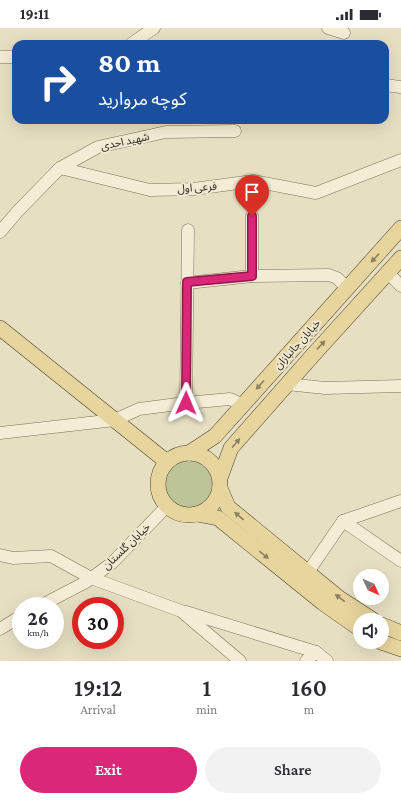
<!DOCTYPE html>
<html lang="en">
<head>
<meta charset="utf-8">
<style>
	:root { --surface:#fff; --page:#f2f2f3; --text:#2b2b33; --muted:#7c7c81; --accent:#db2777 }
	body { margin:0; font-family:"Crimson Pro","Noto Sans Arabic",serif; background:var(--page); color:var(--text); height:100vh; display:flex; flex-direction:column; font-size:15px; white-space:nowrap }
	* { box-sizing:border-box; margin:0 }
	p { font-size:13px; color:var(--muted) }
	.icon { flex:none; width:22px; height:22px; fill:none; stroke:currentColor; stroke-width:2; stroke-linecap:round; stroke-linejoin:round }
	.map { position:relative; height:633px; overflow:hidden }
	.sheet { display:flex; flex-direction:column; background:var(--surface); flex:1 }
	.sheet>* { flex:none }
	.banner { position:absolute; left:12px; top:12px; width:377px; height:84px; border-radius:12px; box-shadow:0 4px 16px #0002; background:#1a4fa0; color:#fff; overflow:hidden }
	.needle { width:26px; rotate:134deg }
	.fabs { position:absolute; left:353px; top:541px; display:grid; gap:8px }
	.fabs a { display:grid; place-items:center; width:36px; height:36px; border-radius:50%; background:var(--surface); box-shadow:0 4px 16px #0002; font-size:20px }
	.speed { position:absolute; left:12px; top:569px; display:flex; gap:8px; font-size:20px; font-weight:700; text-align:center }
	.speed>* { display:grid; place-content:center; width:52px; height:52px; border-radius:50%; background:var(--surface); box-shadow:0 4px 16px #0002; line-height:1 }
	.speed small { font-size:10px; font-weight:400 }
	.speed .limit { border:6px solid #d22; background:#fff; color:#111 }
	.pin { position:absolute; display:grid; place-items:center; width:34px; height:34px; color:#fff; margin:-41px -17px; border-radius:50% 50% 50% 0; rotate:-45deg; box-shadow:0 0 4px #0007 }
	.pin .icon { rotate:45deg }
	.me { position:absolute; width:44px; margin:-22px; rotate:1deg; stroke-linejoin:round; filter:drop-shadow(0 0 3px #0008) }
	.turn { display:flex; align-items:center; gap:14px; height:84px; padding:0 20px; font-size:18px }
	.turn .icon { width:52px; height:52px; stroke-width:2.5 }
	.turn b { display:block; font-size:28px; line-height:34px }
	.eta { display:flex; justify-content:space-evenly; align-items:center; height:68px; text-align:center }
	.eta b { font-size:24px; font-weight:600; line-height:28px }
	.primary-button { display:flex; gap:8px; margin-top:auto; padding:8px 20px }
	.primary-button a { flex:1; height:46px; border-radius:24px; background:var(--accent); color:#fff; font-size:16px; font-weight:600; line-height:46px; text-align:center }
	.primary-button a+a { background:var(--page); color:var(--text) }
	.status { display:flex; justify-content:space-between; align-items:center; height:28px; padding:0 20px; background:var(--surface); direction:ltr }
	.status svg { height:11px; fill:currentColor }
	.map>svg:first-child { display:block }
</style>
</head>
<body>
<div class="status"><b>19:11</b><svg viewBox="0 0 49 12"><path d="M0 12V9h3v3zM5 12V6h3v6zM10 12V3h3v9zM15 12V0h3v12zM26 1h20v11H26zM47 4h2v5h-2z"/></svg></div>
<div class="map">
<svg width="401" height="633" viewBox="0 0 401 633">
	<rect width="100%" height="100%" fill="#e7dfc2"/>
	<circle fill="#bcc498" cx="189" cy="456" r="27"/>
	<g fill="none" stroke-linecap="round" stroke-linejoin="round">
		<g stroke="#7f715b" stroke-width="13">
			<g id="minor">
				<polyline points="328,0 344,5"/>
				<polyline points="131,16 154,0"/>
				<polyline points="0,29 16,29"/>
				<polyline points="385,57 401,59"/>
				<polyline points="60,140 150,162 194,161 253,153 316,165 401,132"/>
				<polyline points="0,204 18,183 60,140 98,119 166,104 235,103"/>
				<polyline points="388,245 401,258"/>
				<polyline points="252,248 329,247 337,250 347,260"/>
				<polyline points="187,255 252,248 252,188"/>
				<polyline points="287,356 325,360 401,358"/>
				<polyline points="186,375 188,202"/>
				<polyline points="0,405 115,392 139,381 186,375 230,371 243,377"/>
				<polyline points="343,493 401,533"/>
				<polyline points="0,527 13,530 51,528 91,550 181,583 240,633"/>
				<polyline points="308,544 343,493 401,473"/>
				<polyline points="40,578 86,554 112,535 167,478"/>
				<polyline points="186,584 316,624"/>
				<polyline points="0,601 21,588"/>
				<polyline points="306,633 316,624 327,633"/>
			</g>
		</g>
		<g stroke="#4d3f2f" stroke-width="16">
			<g id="major">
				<polyline points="0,300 167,434"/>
				<polyline points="189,425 215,408 401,200"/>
				<circle cx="189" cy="456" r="31"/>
				<polyline points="220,450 231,420 313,327 401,230"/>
				<polyline points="220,460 228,479 339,570 373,592"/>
				<polyline points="197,486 218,490 323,575 360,601"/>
				<polyline points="382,597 401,605"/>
				<polyline points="381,614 401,621"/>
			</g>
		</g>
		<use href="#minor" stroke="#f4ecd4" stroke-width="12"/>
		<use href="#major" stroke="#e7d59e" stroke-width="15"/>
	</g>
	<defs><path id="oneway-solid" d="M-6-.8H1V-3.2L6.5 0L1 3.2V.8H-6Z"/></defs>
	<g fill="#8c7e5e">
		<use href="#oneway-solid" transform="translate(375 230) rotate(133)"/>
		<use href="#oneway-solid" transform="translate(321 317) rotate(-47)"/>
		<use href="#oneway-solid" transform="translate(260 357) rotate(132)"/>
		<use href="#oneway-solid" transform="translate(236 415) rotate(-49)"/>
		<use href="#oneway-solid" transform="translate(239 488) rotate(-140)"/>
		<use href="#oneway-solid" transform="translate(264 527) rotate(39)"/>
		<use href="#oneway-solid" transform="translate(340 570) rotate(-143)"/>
	</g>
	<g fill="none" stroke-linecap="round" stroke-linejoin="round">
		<g stroke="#8e194d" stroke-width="10">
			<polyline id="route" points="186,375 187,254 252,248 252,188"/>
		</g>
		<use href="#route" stroke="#db2777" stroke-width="7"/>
	</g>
	<g text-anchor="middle" stroke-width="4" stroke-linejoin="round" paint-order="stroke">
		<g font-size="11" fill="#31281e" stroke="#f0e9d1">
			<text transform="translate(125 113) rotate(-12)" y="4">شهید احدی</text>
			<text transform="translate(197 159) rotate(-4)" y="4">فرعی اول</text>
			<text transform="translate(297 316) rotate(-48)" y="4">خیابان جانبازان</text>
			<text transform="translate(126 518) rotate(-44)" y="4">خیابان گلستان</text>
		</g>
	</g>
</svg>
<div class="fabs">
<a><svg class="needle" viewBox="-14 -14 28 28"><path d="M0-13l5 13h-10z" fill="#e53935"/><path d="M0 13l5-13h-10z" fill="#7c7c81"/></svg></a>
<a><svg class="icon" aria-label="sound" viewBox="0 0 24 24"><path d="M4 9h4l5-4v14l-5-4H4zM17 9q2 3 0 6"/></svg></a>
</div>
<div class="speed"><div>26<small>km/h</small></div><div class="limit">30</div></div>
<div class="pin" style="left:252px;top:188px;background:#d93025"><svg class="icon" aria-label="arrive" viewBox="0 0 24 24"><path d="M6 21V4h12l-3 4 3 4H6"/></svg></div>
<svg class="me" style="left:186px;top:375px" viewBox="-20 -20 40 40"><path d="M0-17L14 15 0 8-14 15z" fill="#db2777" stroke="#fff" stroke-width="4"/></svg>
<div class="banner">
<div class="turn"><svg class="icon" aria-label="right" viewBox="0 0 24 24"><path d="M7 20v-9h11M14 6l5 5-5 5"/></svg><div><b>80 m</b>کوچه مروارید</div></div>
</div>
</div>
<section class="sheet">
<div class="eta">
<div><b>19:12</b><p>Arrival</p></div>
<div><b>1</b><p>min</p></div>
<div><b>160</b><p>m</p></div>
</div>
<div class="primary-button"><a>Exit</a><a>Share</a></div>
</section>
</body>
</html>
